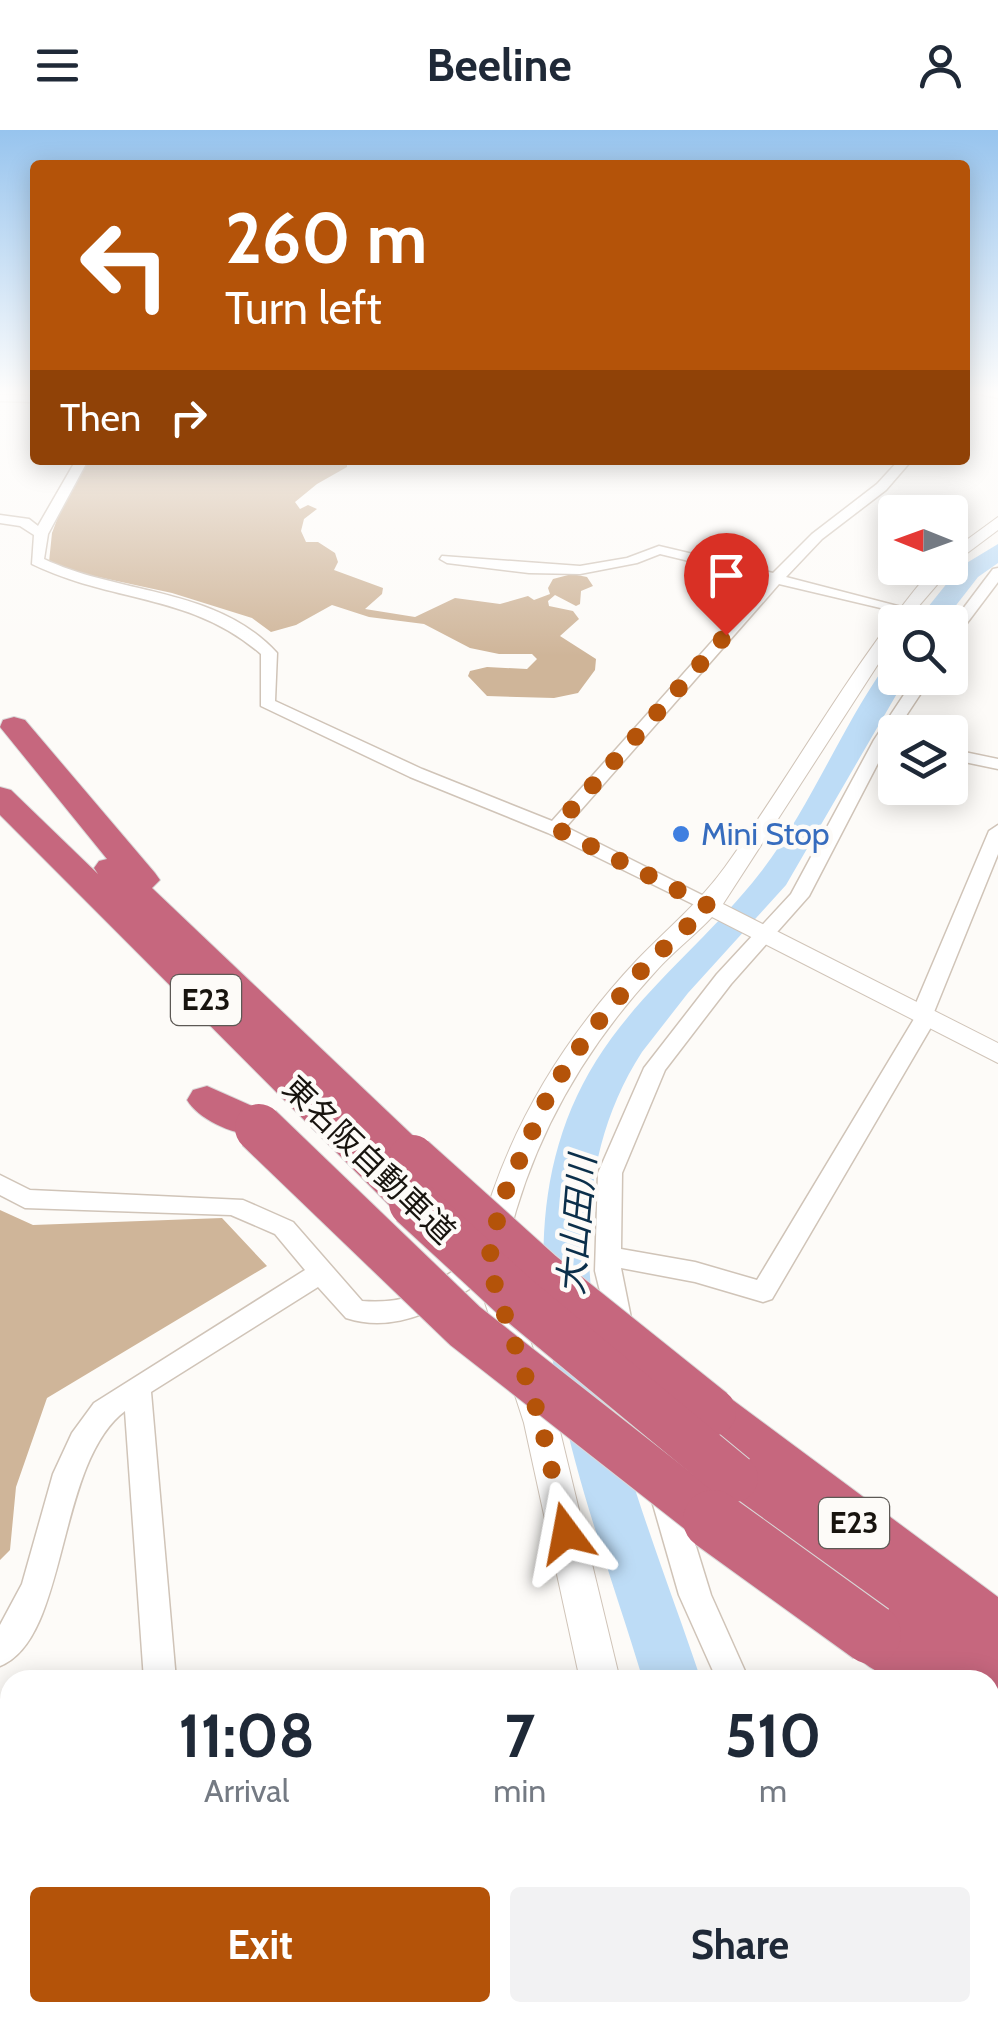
<!DOCTYPE html>
<html lang="en">
<head>
<meta charset="utf-8">
<style>
	:root { --surface:#fff; --page:#f2f2f3; --text:#1f2937; --muted:#747a83; --accent:#b45309 }
	body { margin:0; font-family:Cabin,"Noto Sans JP",sans-serif; background:var(--page); color:var(--text); height:100vh; display:flex; flex-direction:column; font-size:38px; white-space:nowrap }
	* { box-sizing:border-box; margin:0 }
	p { font-size:32px; color:var(--muted) }
	.icon { flex:none; width:55px; height:55px; fill:none; stroke:currentColor; stroke-width:2; stroke-linecap:round; stroke-linejoin:round }
	.map { position:relative; flex:1; overflow:hidden }
	.drawer { position:absolute; left:0px; top:1540px; width:1000px; height:352px; display:flex; flex-direction:column; background:var(--surface); border-radius:30px 30px 0 0; box-shadow:0 5px 25px #0003 }
	.drawer>* { flex:none }
	.top-card { position:absolute; left:30px; top:30px; width:940px; height:305px; border-radius:10px; box-shadow:0 5px 25px #0003; background:#b45309; color:#fff; overflow:hidden }
	.needle { width:65px; rotate:271deg }
	.tools { position:absolute; left:878px; top:365px; display:grid; gap:20px }
	.tools a { display:grid; place-items:center; width:90px; height:90px; border-radius:10px; background:var(--surface); box-shadow:0 5px 25px #0003; font-size:50px }
	.pin { position:absolute; display:grid; place-items:center; width:85px; height:85px; color:#fff; margin:-102px -42px; border-radius:50% 50% 50% 0; rotate:-45deg; box-shadow:0 0 10px #0007 }
	.pin .icon { rotate:45deg }
	.me { position:absolute; width:110px; margin:-55px; rotate:347deg; stroke-linejoin:round; filter:drop-shadow(0 0 8px #0008) }
	.turn { display:flex; align-items:center; gap:35px; height:210px; padding:0 30px; font-size:45px }
	.turn .icon { width:130px; height:130px; stroke-width:2.5 }
	.turn b { display:block; font-size:70px; line-height:85px }
	.then { display:flex; align-items:center; height:95px; padding:0 30px; background:#0003; gap:20px; font-size:38px }
	.eta { display:flex; justify-content:space-evenly; align-items:center; height:170px; text-align:center }
	.eta b { font-size:60px; font-weight:700; line-height:70px }
	.cta { display:flex; gap:20px; margin-top:auto; padding:20px 30px }
	.cta a { flex:1; height:115px; border-radius:10px; background:var(--accent); color:#fff; font-size:40px; font-weight:700; line-height:115px; text-align:center }
	.cta a+a { background:var(--page); color:var(--text) }
	header { display:flex; justify-content:space-between; align-items:center; height:130px; padding:0 30px; background:var(--surface); font-size:45px; font-weight:700 }
	.map>svg:first-child { display:block }
</style>
</head>
<body>
<header><svg class="icon" aria-label="menu" viewBox="0 0 24 24"><path d="M4 6h16M4 12h16M4 18h16"/></svg>Beeline<svg class="icon" aria-label="person" viewBox="0 0 24 24"><circle cx="12" cy="8" r="4"/><path d="M4 21q1-7 8-7t8 7"/></svg></header>
<div class="map">
<svg width="998" height="1892" viewBox="0 0 998 1892">
	<rect width="100%" height="100%" fill="#fdfbf8"/>
	<g fill="#cfb599">
		<polygon points="84,330 347,330 347,337 317,354 295,372 300,379 308,375 317,379 304,389 301,401 306,412 318,412 335,423 338,432 334,440 383,458 382,464 365,479 415,487 455,468 500,474 528,466 534,470 550,464 548,458 553,449 572,444 587,447 593,456 581,461 580,474 576,476 555,465 548,471 549,476 573,481 579,489 560,506 596,529 595,540 578,563 554,568 487,566 468,546 470,541 487,537 527,539 537,529 532,524 499,524 470,518 424,494 369,487 332,475 296,495 271,502 252,488 172,463 66,440 49,432 52,403 78,334"/>
		<polygon points="0,1080 33,1095 222,1088 267,1136 47,1268 16,1357 10,1420 0,1430"/>
	</g>
	<g fill="none" stroke-linecap="round" stroke-linejoin="round">
		<g fill="#bddcf6" fill-rule="evenodd">
			<polygon points="998,414 998,433 978,447 943,492 916,492 960,437"/>
			<path d="M895 534V548H906L786 755 688 863 642 922C520 1111 638 1360 701 1550H643C586 1360 479 1118 596 931 641 859 709 809 760 743 809 680 839 602 885 536Z"/>
			<polygon points="739,1882 807,1882 810,1892 742,1892"/>
		</g>
		<g stroke="#d0c4b8" stroke-width="3">
			<g id="minor">
				<polygon points="965,261 998,262 998,268"/>
				<polygon points="0,265 35,266 35,272 0,271"/>
				<path d="M76 330H88L48 404 44 429C120 465 217 457 277 523L275 571 422 639 552 691 767 450 660 424 637 433 580 444 529 443 447 433 440 429 442 426 580 436 627 428 659 416 773 443 812 404 877 354 899 330H912L886 360 822 409 786 447 913 480 906 484 779 454 566 697 716 772 719 776 716 780 709 782 548 703 410 647 261 576V524C191 463 112 473 32 434L34 405 20 396 0 393V385L29 389 38 396Z"/>
				<polygon points="998,438 998,452 955,509 950,511 950,496 993,439"/>
				<polygon points="915,548 931,548 890,610 809,766 731,854 665,940 622,1043 621,1119 695,1132 757,1150 914,889 911,885 989,701 998,695 998,724 934,882 937,887 772,1169 763,1172 695,1152 621,1138 634,1203 630,1210 621,1213 612,1210 595,1141 598,1043 644,938 717,844 791,764 874,610"/>
				<polygon points="950,619 998,629 998,639 950,629"/>
				<path d="M0 1045 30 1060 243 1070 293 1092 362 1171C431 1176 433 1143 485 1126L494 1129 498 1136 494 1143C450 1172 401 1206 346 1188L318 1157 151 1262 176 1550H144L125 1281C55 1334 69 1509 0 1536V1495L22 1454 53 1344 72 1303 94 1273 305 1140 275 1104 231 1085 25 1078 0 1065Z"/>
				<polygon points="639,1266 649,1269 653,1277 711,1465 749,1550 717,1550 679,1465 625,1277 629,1269"/>
				<polygon points="167,1882 205,1882 206,1892 168,1892"/>
				<polygon points="613,1882 690,1882 686,1892 609,1892"/>
				<polygon points="818,1882 856,1882 859,1892 821,1892"/>
			</g>
		</g>
		<g stroke="#d0c4b8" stroke-width="2">
			<g id="tertiary">
				<polygon points="998,387 998,400 950,436 950,422"/>
				<path d="M950 437 951 438 948 442 905 492H895V508L723 774 998 913V933L712 787C694 806 673 822 656 841 584 919 533 1007 508 1111L504 1119 493 1122 482 1119 478 1111C505 1004 561 911 637 830 668 798 699 773 725 737 796 638 854 530 933 438Z"/>
				<polygon points="496,1145 507,1149 512,1157 558,1293 620,1550 580,1550 524,1293 480,1157 485,1149"/>
				<polygon points="677,1882 723,1882 726,1892 680,1892"/>
			</g>
		</g>
		<g stroke="#dad9d9" stroke-width="2">
			<g id="motorway">
				<polygon points="14,587 25,590 155,743 160,750 152,758 427,1019 433,1029 427,1039 409,1043 435,1073 428,1084 413,1089 398,1084 0,685 0,657 11,660 98,744 94,738 99,731 107,729 0,597 3,590"/>
				<path d="M207 956 270 984 276 994 270 1004C245 1011 200 992 187 970L193 960Z"/>
				<path d="M712 1262 730 1268 998 1467V1623L990 1620V1550C934 1550 870 1565 843 1504L851 1486 864 1481 716 1364 708 1348 716 1332 733 1326 694 1296 687 1282 694 1268Z"/>
			</g>
		</g>
		<use href="#minor" fill="#fff" fill-rule="evenodd"/>
		<use href="#tertiary" fill="#fff" fill-rule="evenodd"/>
		<use href="#motorway" fill="#c6677e" fill-rule="evenodd"/>
		<g stroke="#dad9d9" stroke-width="39" stroke-linecap="butt">
			<polyline id="motorway-bridge-far2" points="255,994 262,1000"/>
		</g>
		<g stroke="#dad9d9" stroke-width="50" stroke-linecap="butt">
			<g id="motorway-bridge-far1">
				<polyline points="259,998 465,1196 716,1393"/>
				<polyline points="412,1029 541,1145 712,1282"/>
				<polyline points="413,1073 515,1167 734,1348"/>
			</g>
		</g>
		<g stroke="#dad9d9" stroke-width="62" stroke-linecap="butt">
			<polyline id="motorway-bridge" points="713,1390 871,1504"/>
		</g>
		<use href="#motorway-bridge-far2" stroke="#c6677e" stroke-width="36"/>
		<use href="#motorway-bridge-far1" stroke="#c6677e" stroke-width="48"/>
		<use href="#motorway-bridge" stroke="#c6677e" stroke-width="60"/>
	</g>
	<linearGradient id="sky" x2="0" y2="1"><stop stop-color="#97c4ee"/><stop offset="0.5" stop-color="#fefdfc"/><stop offset="1" stop-color="#fefdfc" stop-opacity="0"/></linearGradient>
	<rect width="998" height="526" fill="url(#sky)"/>
	<g fill="none" stroke-linecap="round" stroke-linejoin="round">
		<polyline stroke="#b45309" stroke-width="18" stroke-dasharray="0 32.4" points="566,1403 541,1293 488,1134 501,1072 550,961 590,902 646,835 709,776 555,698 726,505"/>
	</g>
	<circle fill="#3f7fe0" stroke="#fdfbf8" stroke-width="4" cx="681" cy="704" r="10"/>
	<g text-anchor="middle" stroke-width="9" stroke-linejoin="round" paint-order="stroke">
		<g fill="#fdfbf8" stroke="#5d5955" stroke-width="2.5">
			<rect x="171" y="845" width="70" height="50" rx="8"/>
			<rect x="819" y="1368" width="70" height="50" rx="8"/>
		</g>
		<g font-size="30" font-weight="bold" fill="#18140f">
			<text x="206" y="880">E23</text>
			<text x="854" y="1403">E23</text>
		</g>
		<g font-size="32" fill="#366cbe" stroke="#fdfbf8" text-anchor="start">
			<text x="701" y="715">Mini Stop</text>
		</g>
		<g font-size="32" fill="#18140f" stroke="#fdfbf8">
			<text transform="translate(369 1030) rotate(44)" y="11">東名阪自動車道</text>
		</g>
		<g font-size="35" font-style="italic" fill="#0b2f4a" stroke="#fdfbf8">
			<text transform="translate(577 1095) rotate(-85)" y="12">大山田川</text>
		</g>
	</g>
</svg>
<div class="tools">
<a><svg class="needle" viewBox="-14 -14 28 28"><path d="M0-13l5 13h-10z" fill="#e53935"/><path d="M0 13l5-13h-10z" fill="#747a83"/></svg></a>
<a><svg class="icon" aria-label="search" viewBox="0 0 24 24"><circle cx="10" cy="10" r="6"/><path d="M15 15l6 6"/></svg></a>
<a><svg class="icon" aria-label="layers" viewBox="0 0 24 24"><path d="M12 4l9 5-9 5-9-5zM3 14l9 5 9-5"/></svg></a>
</div>
<div class="pin" style="left:726px;top:505px;background:#d93025"><svg class="icon" aria-label="arrive" viewBox="0 0 24 24"><path d="M6 21V4h12l-3 4 3 4H6"/></svg></div>
<svg class="me" style="left:566px;top:1403px" viewBox="-20 -20 40 40"><path d="M0-17L14 15 0 8-14 15z" fill="#b45309" stroke="#fff" stroke-width="4"/></svg>
<div class="top-card">
<div class="turn"><svg class="icon" aria-label="left" viewBox="0 0 24 24"><path d="M17 20v-9H6M10 6l-5 5 5 5"/></svg><div><b>260 m</b>Turn left</div></div>
<div class="then">Then<svg class="icon" aria-label="right" viewBox="0 0 24 24"><path d="M7 20v-9h11M14 6l5 5-5 5"/></svg></div>
</div>
<section class="drawer">
<div class="eta">
<div><b>11:08</b><p>Arrival</p></div>
<div><b>7</b><p>min</p></div>
<div><b>510</b><p>m</p></div>
</div>
<div class="cta"><a>Exit</a><a>Share</a></div>
</section>
</div>
</body>
</html>
